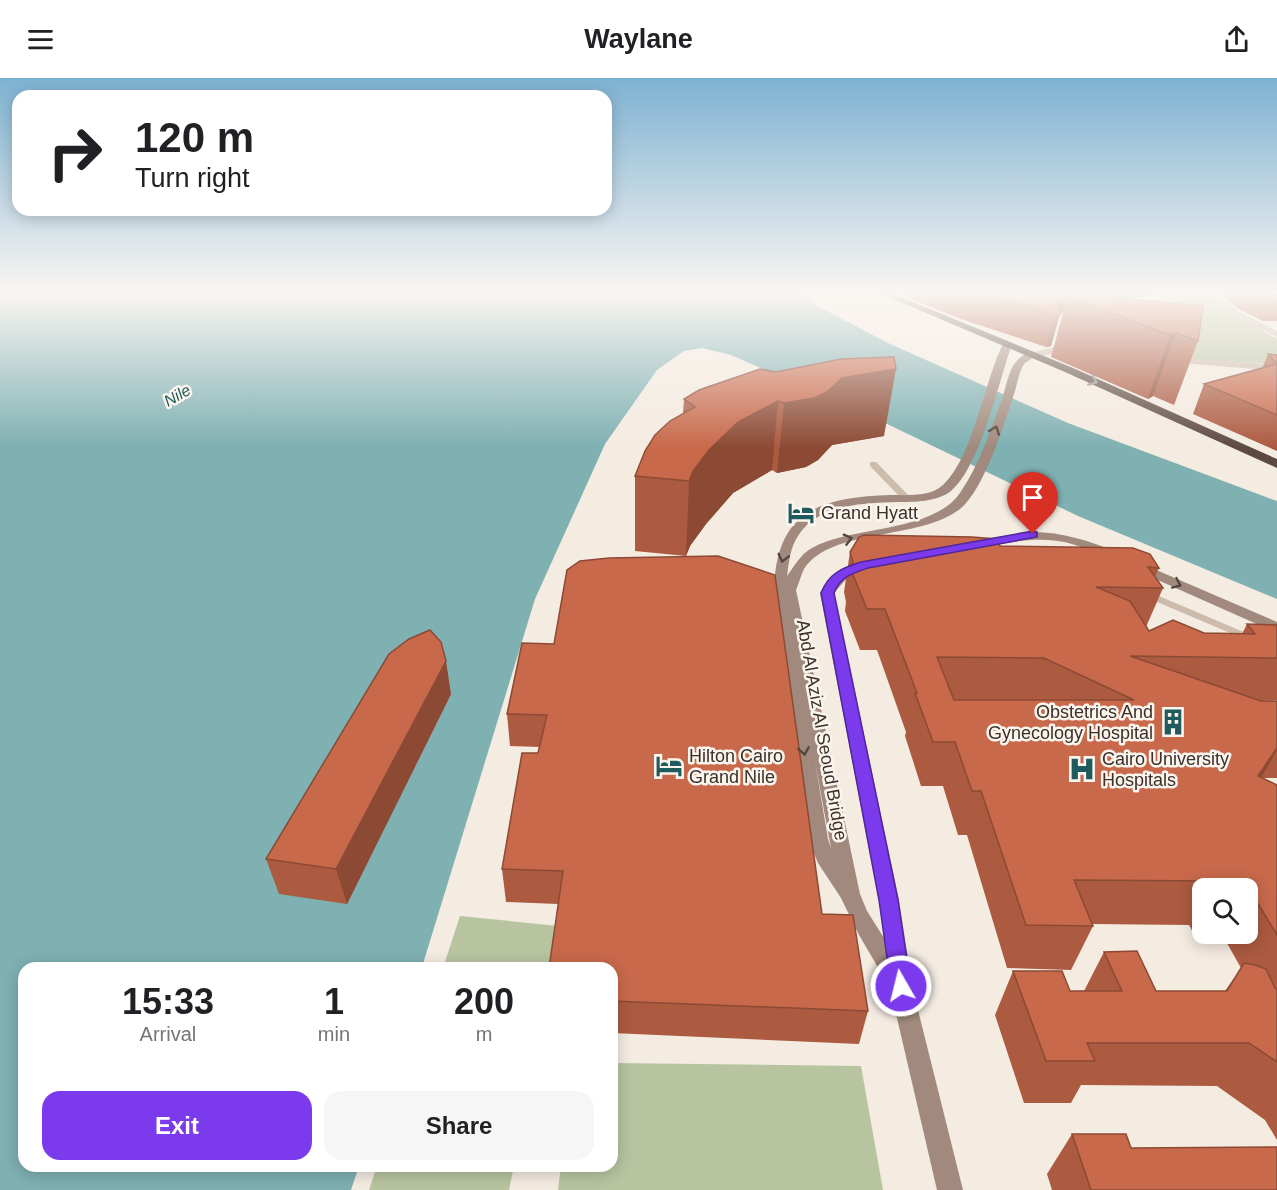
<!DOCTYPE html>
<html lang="en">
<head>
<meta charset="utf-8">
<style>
	:root { --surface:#fff; --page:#f6f6f6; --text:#202124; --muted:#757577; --accent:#7c3aed }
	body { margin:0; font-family:Helvetica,sans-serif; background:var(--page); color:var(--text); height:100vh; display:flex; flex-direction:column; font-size:22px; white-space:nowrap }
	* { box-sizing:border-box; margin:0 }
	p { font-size:20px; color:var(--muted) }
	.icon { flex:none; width:33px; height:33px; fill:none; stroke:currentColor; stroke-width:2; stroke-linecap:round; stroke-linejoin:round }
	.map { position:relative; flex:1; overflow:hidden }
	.details { position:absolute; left:18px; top:884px; width:600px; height:210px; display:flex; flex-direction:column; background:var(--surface); border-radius:18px; box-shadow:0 3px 15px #0003 }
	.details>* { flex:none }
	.hud { position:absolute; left:12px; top:12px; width:600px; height:126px; border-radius:18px; box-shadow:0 3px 15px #0003; background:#fff; color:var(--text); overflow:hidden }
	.controls { position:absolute; left:1192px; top:800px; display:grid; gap:12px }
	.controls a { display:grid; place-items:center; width:66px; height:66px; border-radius:12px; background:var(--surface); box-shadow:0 3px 15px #0003; font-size:30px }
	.pin { position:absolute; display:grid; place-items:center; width:51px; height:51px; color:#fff; margin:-62px -26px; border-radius:50% 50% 50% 0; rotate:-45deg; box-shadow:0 0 6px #0007 }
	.pin .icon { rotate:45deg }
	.me { position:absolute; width:66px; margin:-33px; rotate:352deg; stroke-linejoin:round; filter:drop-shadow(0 0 4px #0008) }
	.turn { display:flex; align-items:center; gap:21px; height:126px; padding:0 24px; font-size:27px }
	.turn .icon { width:78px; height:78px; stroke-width:2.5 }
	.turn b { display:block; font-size:42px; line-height:51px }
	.eta { display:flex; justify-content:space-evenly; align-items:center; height:102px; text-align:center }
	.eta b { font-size:36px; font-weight:700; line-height:42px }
	.primary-button { display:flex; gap:12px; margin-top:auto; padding:12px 24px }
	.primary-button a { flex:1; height:69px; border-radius:18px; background:var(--accent); color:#fff; font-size:24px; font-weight:700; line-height:69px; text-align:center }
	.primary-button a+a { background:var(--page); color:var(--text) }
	header { display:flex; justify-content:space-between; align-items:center; height:78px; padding:0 24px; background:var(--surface); font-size:27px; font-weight:700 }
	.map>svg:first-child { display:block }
</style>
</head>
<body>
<header><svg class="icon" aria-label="menu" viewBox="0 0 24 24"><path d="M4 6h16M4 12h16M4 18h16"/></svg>Waylane<svg class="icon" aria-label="share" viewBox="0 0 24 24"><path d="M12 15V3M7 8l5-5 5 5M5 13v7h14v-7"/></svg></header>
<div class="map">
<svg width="1277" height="1112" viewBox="0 0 1277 1112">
	<rect width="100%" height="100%" fill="#f4ebe1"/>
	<g fill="#b8c4a0">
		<polygon points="1207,215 1228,233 1277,261 1277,286 1193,282 1085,258 1153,228"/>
		<polygon points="460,838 568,849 559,889 443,890"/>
		<polygon points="612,985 861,988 883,1112 558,1112 561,1088 612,1088"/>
		<polygon points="377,1088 514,1088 509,1112 369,1112"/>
	</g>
	<polygon fill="#7fb0b2" points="0,215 803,215 819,229 890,266 1068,345 1277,423 1277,521 1078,438 881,343 731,277 702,270 684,273 657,292 605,366 535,521 422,889 24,890 24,1088 359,1088 351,1112 0,1112"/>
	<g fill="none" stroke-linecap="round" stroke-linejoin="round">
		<g fill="#cdbbac" fill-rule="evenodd">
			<polygon points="870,384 876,384 909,418 909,422 903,422 870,388"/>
			<polygon points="1147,513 1277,568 1277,575 1143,518 1142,516 1143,514"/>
		</g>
		<g fill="#cdbbac" fill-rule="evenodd">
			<polygon points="1186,215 1200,215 1137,229 1133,227"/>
			<polygon points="1210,215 1218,215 1236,232 1277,253 1277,259 1230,236"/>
			<polygon points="1074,268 1077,269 1077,273 1032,279 1027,276 1054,269"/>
			<polygon points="1172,279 1277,287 1277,293 1169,284 1167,282"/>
		</g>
		<g fill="#a18a7d" fill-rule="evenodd">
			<path d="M1004 264 1012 266C999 303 980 389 951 413 937 424 914 424 898 424 864 425 818 426 798 458 790 470 789 484 787 498 792 492 800 476 812 470 854 447 932 455 960 415 980 386 991 351 1003 318 1006 308 1009 292 1016 284 1021 278 1028 273 1035 274V278C1032 281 1027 283 1024 286 1019 293 1017 308 1014 316 1004 346 984 412 960 431 919 463 832 449 804 491 801 497 799 505 796 512L860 816 867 833 884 860 879 822 820 515C830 496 846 487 867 482L874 486 848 499 834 515 899 822 910 894 908 899 912 908 963 1112H937L890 910 859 857 841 820 818 785 808 761 774 525C772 439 810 419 891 417 908 417 930 419 943 407 974 378 984 302 1004 264ZM815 684 831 770 828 761Z"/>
			<path d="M1032 454C1063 454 1089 463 1117 474L1119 477 1112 481C1098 478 1086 470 1072 466 1042 457 1010 464 979 470L972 466 979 462Z"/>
			<polygon points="1140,485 1277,544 1277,555 1135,492 1133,489"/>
		</g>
		<polygon fill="#5c4a42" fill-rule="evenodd" points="879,215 891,215 1073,290 1277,381 1277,390 1065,294"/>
	</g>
	<g fill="#ac5a40" fill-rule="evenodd">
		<polygon points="896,215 1161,215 1127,221 1198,263 1174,327 1153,318 1148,321 1051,279 1063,235 1060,235 1051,268 1046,269 961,241"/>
		<polygon points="1221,215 1277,215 1277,243 1263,243 1237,230"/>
		<polygon points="1268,276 1277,277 1277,373 1193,336 1204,306 1262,291"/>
		<polygon points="760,291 884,358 832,367 818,382 806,389 777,395 772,392 733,415 706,446 690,468 686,478 635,473 635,398 683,335 684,321"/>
		<path d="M1000 468 1159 490 1155 499 1163 510 1146 549 1149 553 1242 556 1247 546 1277 547V622H1259L1277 623V700H1261L1277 707V1062L1265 1042 1217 1008 1081 1007 1071 1025H1024L995 937 1013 893 1070 913H1084L1104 874 1156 913H1225L1241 890 1223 858H1195L1189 847 1092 846 1093 848 1071 892 1007 890 967 757H958L943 708H921L905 658 906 654 877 572H860L845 533 846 524 844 514 850 474ZM1203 810H1248V855H1203Z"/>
		<polygon points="522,565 822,836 868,933 859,966 612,955 612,890 558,826 506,824 502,791 540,669 510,668 507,636"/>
		<polygon points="451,616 347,826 279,816 266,781"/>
		<polygon points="1072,1056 1131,1070 1277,1112 1052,1112 1047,1096"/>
	</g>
	<g fill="#8c4a34">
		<polygon points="1050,215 1161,215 1097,226 1068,219 1063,235 1058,236 1060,236 1051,268 1046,269 1055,236"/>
		<polygon points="1176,255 1153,318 1148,321 1170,257"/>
		<polygon points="896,291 884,358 832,367 818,382 806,389 777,395 784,325 842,300"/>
		<polygon points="778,323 772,392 733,415 706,446 690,468 686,478 689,403 693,393 709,372 738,344"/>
		<polygon points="446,583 451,616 347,826 336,791"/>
		<polygon points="1277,670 1277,672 1261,700 1258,698"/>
	</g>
	<g fill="#c8694b" stroke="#8c4a34" stroke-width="1.5" fill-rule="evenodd">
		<polygon points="983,215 1053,215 1060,236 1055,236"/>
		<polygon points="1084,217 1203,228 1198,263 1176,255 1170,257 1068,219"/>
		<polygon points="1268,276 1277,277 1277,286"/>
		<polygon points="894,279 896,291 842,300 827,314 814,320 784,325 778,323 738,344 709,372 693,393 689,403 635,398 645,373 655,357 670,343 695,329 684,321 699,312 760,291 776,294 841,281"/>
		<polygon points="1277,286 1277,337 1204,306"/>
		<path d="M864 457 972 459 997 461 1000 468 1133 470 1150 476 1159 490 1148 489 1163 510 1096 509 1130 523 1149 553 1173 542 1204 555 1255 556 1247 546 1277 547V580L1130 578 1261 623H1277V670L1258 698 1277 707V857L1251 814H1248V810H1219L1215 803 1074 802 1093 848 1026 847 981 713H972L955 664H933L915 615H917L885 531H867L851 492 853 484 850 474 859 459ZM937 579 1044 580 1134 622H954Z"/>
		<polygon points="718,478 775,497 822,836 853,837 868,933 612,923 612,890 549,890 563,793 502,791 522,675 538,675 547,637 507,636 522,565 554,566 567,492 580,483 609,480"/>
		<polygon points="430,552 441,564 446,583 336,791 266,781 389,576 409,561"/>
		<polygon points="1137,873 1156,913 1227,913 1244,885 1255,887 1266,891 1275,910 1277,911 1277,984 1249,965 1087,965 1095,983 1046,983 1013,893 1062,893 1070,913 1122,913 1104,874"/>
		<polygon points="1072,1056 1126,1056 1131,1070 1277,1069 1277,1112 1091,1112"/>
	</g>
	<defs><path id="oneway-chevron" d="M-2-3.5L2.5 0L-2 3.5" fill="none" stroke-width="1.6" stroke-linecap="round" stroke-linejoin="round" transform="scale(1.5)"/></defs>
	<use stroke="#9c8e87" href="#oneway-chevron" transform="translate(1093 303) rotate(24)"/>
	<g stroke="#544640">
		<use href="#oneway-chevron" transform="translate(995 352) rotate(-70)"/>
		<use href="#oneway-chevron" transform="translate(848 461) rotate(-14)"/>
		<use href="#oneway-chevron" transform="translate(783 480) rotate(104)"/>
		<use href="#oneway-chevron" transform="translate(1177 506) rotate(24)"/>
		<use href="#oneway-chevron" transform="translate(804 673) rotate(81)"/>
	</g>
	<linearGradient id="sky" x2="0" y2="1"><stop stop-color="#7eb2d2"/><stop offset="0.58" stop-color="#faf6f2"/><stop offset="1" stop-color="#faf6f2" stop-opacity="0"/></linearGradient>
	<rect width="1277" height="370" fill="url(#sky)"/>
	<path fill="#7c3aed" stroke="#51269a" stroke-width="1.5" d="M1033 453 1037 454V459L868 490C853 495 840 499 834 515L898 822 911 908 908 915 901 918 894 915 891 908 879 822 821 515C829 495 842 490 861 484Z"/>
	<defs>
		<g id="hotel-bare" transform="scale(2.07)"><path d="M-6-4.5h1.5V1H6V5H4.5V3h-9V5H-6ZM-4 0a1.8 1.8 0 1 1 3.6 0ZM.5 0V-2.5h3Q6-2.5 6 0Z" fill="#1f5a5e" stroke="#fbf5ee" stroke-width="2.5" paint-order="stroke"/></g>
		<g id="building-bare" transform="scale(2.07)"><path d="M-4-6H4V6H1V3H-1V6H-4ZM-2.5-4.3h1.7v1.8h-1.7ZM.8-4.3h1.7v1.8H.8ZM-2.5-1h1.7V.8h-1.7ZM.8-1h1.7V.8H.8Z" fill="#1f5a5e" stroke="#fbf5ee" stroke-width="2.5" paint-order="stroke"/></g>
		<g id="hospital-bare" transform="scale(2.07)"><path d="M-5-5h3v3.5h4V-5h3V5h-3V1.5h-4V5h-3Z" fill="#1f5a5e" stroke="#fbf5ee" stroke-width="2.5" paint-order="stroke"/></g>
	</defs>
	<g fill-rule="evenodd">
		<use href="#hotel-bare" x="801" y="435"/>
		<use href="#building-bare" x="1173" y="644"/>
		<use href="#hotel-bare" x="669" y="688"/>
		<use href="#hospital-bare" x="1082" y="691"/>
	</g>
	<g text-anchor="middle" stroke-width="5" stroke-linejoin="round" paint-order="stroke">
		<g font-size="16" font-style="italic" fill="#1f5a5e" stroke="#fbf5ee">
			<text transform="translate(177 317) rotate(-30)" y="6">Nile</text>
		</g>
		<g font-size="18" fill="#3b302b" stroke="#fbf5ee" text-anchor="start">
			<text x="821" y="441">Grand Hyatt</text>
			<text x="1153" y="640" text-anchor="end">Obstetrics And<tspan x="1153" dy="21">Gynecology Hospital</tspan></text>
			<text x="689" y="684">Hilton Cairo<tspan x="689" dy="21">Grand Nile</tspan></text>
			<text x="1102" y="687">Cairo University<tspan x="1102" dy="21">Hospitals</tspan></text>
		</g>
		<g font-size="18" fill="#3b302b" stroke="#fbf5ee">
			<text transform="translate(822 652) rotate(80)" y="6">Abd Al Aziz Al Seoud Bridge</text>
		</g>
	</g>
</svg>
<div class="controls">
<a><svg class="icon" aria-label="search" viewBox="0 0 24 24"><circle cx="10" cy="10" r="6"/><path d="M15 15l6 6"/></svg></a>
</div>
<div class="pin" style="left:1033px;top:456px;background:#d93025"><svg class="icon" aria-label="arrive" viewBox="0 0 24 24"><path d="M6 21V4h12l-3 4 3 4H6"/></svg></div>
<svg class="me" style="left:901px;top:908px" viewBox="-20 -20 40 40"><circle r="17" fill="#7c3aed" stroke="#fff" stroke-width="3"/><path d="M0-11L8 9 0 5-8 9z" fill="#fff"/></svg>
<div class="hud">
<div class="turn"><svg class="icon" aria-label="right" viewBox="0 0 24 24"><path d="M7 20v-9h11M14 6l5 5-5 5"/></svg><div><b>120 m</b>Turn right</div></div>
</div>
<section class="details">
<div class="eta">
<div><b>15:33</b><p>Arrival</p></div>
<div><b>1</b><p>min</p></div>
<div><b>200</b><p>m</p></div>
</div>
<div class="primary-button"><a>Exit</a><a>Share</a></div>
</section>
</div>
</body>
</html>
